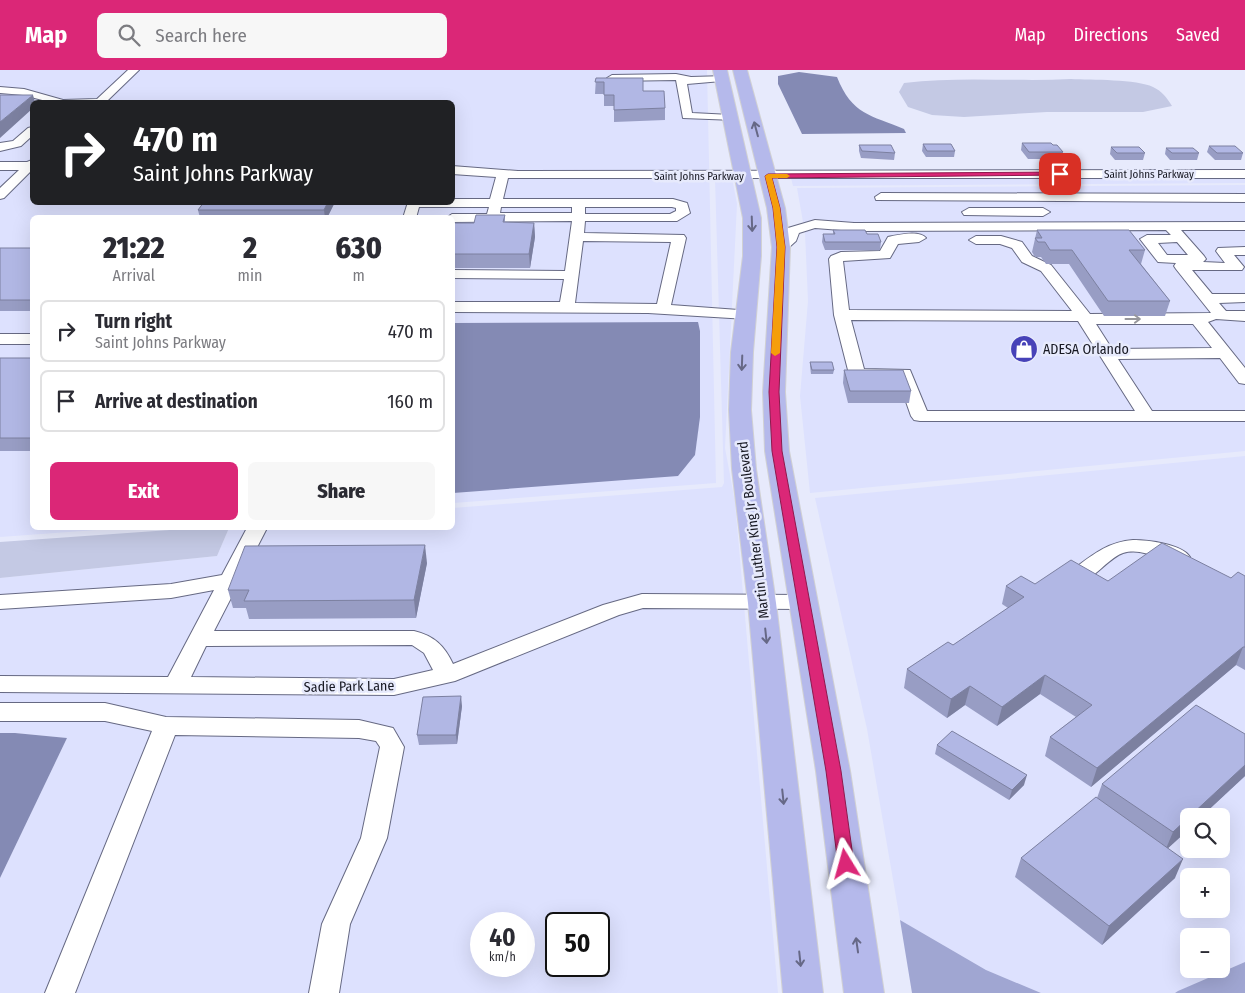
<!DOCTYPE html>
<html lang="en">
<head>
<meta charset="utf-8">
<style>
	:root { --surface:#fff; --page:#f7f7f7; --text:#2b2b33; --muted:#7c7c81; --line:#e1e1e2; --accent:#db2777 }
	body { margin:0; font-family:"Fira Sans Condensed",sans-serif; background:var(--page); color:var(--text); height:100vh; display:flex; flex-direction:column; font-size:19px; white-space:nowrap }
	* { box-sizing:border-box; margin:0 }
	p { font-size:16px; color:var(--muted) }
	.icon { flex:none; width:28px; height:28px; fill:none; stroke:currentColor; stroke-width:2; stroke-linecap:round; stroke-linejoin:round }
	.map { position:relative; flex:1; overflow:hidden }
	.sheet { position:absolute; left:30px; top:145px; width:425px; height:315px; display:flex; flex-direction:column; background:var(--surface); border-radius:8px; box-shadow:0 5px 20px #0002 }
	.sheet>* { flex:none }
	.banner { position:absolute; left:30px; top:30px; width:425px; height:105px; border-radius:8px; box-shadow:0 5px 20px #0002; background:#202124; color:#fff; overflow:hidden }
	.tools { position:absolute; left:1180px; top:738px; display:grid; gap:10px }
	.tools a { display:grid; place-items:center; width:50px; height:50px; border-radius:8px; background:var(--surface); box-shadow:0 5px 20px #0002; font-size:25px }
	.speed { position:absolute; left:470px; top:842px; display:flex; gap:10px; font-size:25px; font-weight:700; text-align:center }
	.speed>* { display:grid; place-content:center; width:65px; height:65px; border-radius:50%; background:var(--surface); box-shadow:0 5px 20px #0002; line-height:1 }
	.speed small { font-size:12px; font-weight:400 }
	.speed .limit { border:2px solid #111; border-radius:8px; background:#fff; color:#111 }
	.pin { position:absolute; display:grid; place-items:center; width:42px; height:42px; color:#fff; margin:-21px; border-radius:10px; box-shadow:0 2px 8px #0006 }
	.me { position:absolute; width:55px; margin:-28px; rotate:352deg; stroke-linejoin:round; filter:drop-shadow(0 0 4px #0008) }
	.turn { display:flex; align-items:center; gap:18px; height:105px; padding:0 20px; font-size:22px }
	.turn .icon { width:65px; height:65px; stroke-width:2.5 }
	.turn b { display:block; font-size:35px; line-height:42px }
	.eta { display:flex; justify-content:space-evenly; align-items:center; height:85px; text-align:center }
	.eta b { font-size:30px; font-weight:800; line-height:35px }
	.action { display:flex; gap:10px; margin-top:auto; padding:10px 20px }
	.action a { flex:1; height:58px; border-radius:8px; background:var(--accent); color:#fff; font-size:20px; font-weight:800; line-height:58px; text-align:center }
	.action a+a { background:var(--page); color:var(--text) }
	ul { padding:0; list-style:none }
	li { display:flex; align-items:center; gap:15px; height:62px; margin:0 10px 8px; padding:0 10px; border:2px solid var(--line); border-radius:8px }
	li div { flex:1 }
	li b { display:block; font-size:19px }
	li em { font-style:normal }
	header { display:flex; align-items:center; gap:30px; box-sizing:border-box; height:70px; padding:0 25px; background:var(--accent); color:#fff }
	header strong { font-size:24px }
	nav { display:flex; gap:28px; margin-inline-start:auto; font-size:18px }
	.search { width:350px; height:45px; background:var(--page); display:flex; align-items:center; gap:12px; box-sizing:border-box; padding:0 18px; border-radius:8px; color:var(--muted); font-size:19px }
	.map>svg:first-child { display:block }
</style>
</head>
<body>
<header>
<strong>Map</strong>
<div class="search"><svg class="icon" aria-label="search" viewBox="0 0 24 24"><circle cx="10" cy="10" r="6"/><path d="M15 15l6 6"/></svg>Search here</div>
<nav><a>Map</a><a>Directions</a><a>Saved</a></nav>
</header>
<div class="map">
<svg width="1245" height="923" viewBox="0 0 1245 923">
	<rect width="100%" height="100%" fill="#e7eafc"/>
	<g fill="#dde1fe" fill-rule="evenodd">
		<path d="M0 0H707L716 413 453 433 452 148H32V458H124L0 467ZM32 32H452V132H32Z"/>
		<polygon points="1062,106 1245,106 1245,113 793,116 791,108"/>
		<path d="M715 108H732L737 134 725 378 735 432 778 923H0V808L67 668 15 663H0V508L217 486 229 458H452L453 438 722 417 724 413ZM481 854H524V896H481ZM556 854H599V896H556Z"/>
		<polygon points="1245,115 1245,381 810,423 800,326 808,231 805,163 797,118"/>
		<path d="M1245 386V892L1175 923H1041L986 900 900 850 867 659 815 428ZM1189 746H1221V779H1189ZM1189 806H1221V839H1189ZM1189 866H1221V899H1189Z"/>
	</g>
	<g fill="#c4c9e4">
		<path d="M1071 9C1091 10 1137 9 1153 17 1162 21 1167 28 1172 36L1143 42H1047L964 47 932 45 908 37 899 22 904 13C960 6 1016 12 1071 9Z"/>
		<polygon points="198,458 229,458 217,486 0,508 0,472"/>
	</g>
	<g fill="#a0a6d2">
		<polygon points="900,850 986,900 1041,923 912,923"/>
		<polygon points="1245,892 1245,923 1175,923 1178,921"/>
	</g>
	<g fill="#848ab4">
		<path d="M799 2 837 7C852 45 871 45 904 59L906 63 802 64 778 14V6Z"/>
		<polygon points="698,252 700,261 700,347 695,385 678,406 453,423 453,253"/>
		<polygon points="0,663 15,663 67,668 0,808"/>
	</g>
	<g fill="none" stroke-linecap="round" stroke-linejoin="round">
		<g stroke="#666983" stroke-width="2">
			<g id="minor">
				<polygon points="128,0 139,0 106,32 50,32 23,25 0,23 0,17 24,19 63,30 97,29"/>
				<polygon points="676,4 691,7 726,6 726,10 722,11 687,14 692,43 731,45 735,46 737,48 735,50 683,48 676,10 612,11 607,8 612,5"/>
				<polygon points="32,57 32,66 21,76 0,81 0,73 13,71 28,58"/>
				<polygon points="32,90 32,100 4,128 0,129 0,118 19,100 0,100 0,92 27,92"/>
				<path d="M452 96 518 101 1245 100V108H508L503 129H673L687 133 690 143 677 151H585L584 163 684 165 686 168 671 235 752 241 755 244 752 247 747 249 648 243 452 242V232H560L564 209 452 208V200L565 201 572 151 452 152V148H446L452 144H487L489 137H419L416 148H403L408 132H452V129H490L496 107 452 104ZM501 137H572V143H500ZM585 137H672L676 138V141L670 144H585ZM583 171 671 172 657 234 575 233Z"/>
				<polygon points="881,123 1245,124 1245,132 876,130 875,127"/>
				<polygon points="969,138 1043,138 1050,142 1043,146 964,145 962,142"/>
				<path d="M815 150 854 153 1245 152V160H1181L1204 186 1206 189 1203 192 1225 193 1216 181 1218 178 1245 177V185H1234L1244 197 1242 200H1192L1212 224H1245V232L1219 233 1226 241H1245V251L1216 249 1208 252 1245 298V314L1239 313 1220 288 1118 289 1152 341H1245V351H920L914 350 911 346 898 309H857L851 308 849 304 834 245 829 189 831 186 841 182 880 181 888 167C898 165 919 160 926 168L919 172 898 174 890 188 843 191 849 240 1072 241 1041 201 1022 192 1012 178 1000 174H976L969 170 976 166H1001L1022 172 1032 186 1051 195 1090 244 1211 243 1176 199 1174 196 1176 193 1158 192 1140 169 1147 165H1171L1166 160 854 161 815 158 799 163 796 171 786 180H776L774 177 785 166 788 158ZM1177 172 1188 185H1167L1158 173ZM851 250 1078 251 1135 341H927L910 300 864 299ZM1096 254H1193L1212 278 1112 279Z"/>
				<rect x="0" y="264" width="32" height="10"/>
				<path d="M247 458H267L214 561H414C434 566 444 575 453 594L603 535 642 524 804 525 812 527 815 532 812 537 804 539 643 538 619 545 455 611 394 625 0 622V606L168 607 214 520 171 528 0 539V525L171 514 222 505ZM412 575 424 583 433 600 394 609 191 607 206 576Z"/>
				<path d="M1133 470C1148 470 1182 474 1190 487L1187 491C1167 497 1147 476 1123 483 1104 490 1092 516 1071 511L1068 506 1071 501C1091 486 1107 472 1133 470Z"/>
				<polygon points="0,633 105,633 166,647 359,650 393,658 404,677 387,768 350,854 339,923 309,923 322,854 361,768 380,677 376,671 359,668 175,665 75,923 45,923 152,661 105,651 0,651"/>
			</g>
		</g>
		<g stroke="#d1d1d3" stroke-width="2">
			<g id="major">
				<polygon points="713,0 727,0 761,148 761,186 753,282 751,340 756,399 776,533 823,923 783,923 748,533 732,399 729,340 731,282 743,186 743,148"/>
				<polygon points="733,0 747,0 785,138 790,177 785,322 789,381 850,701 884,923 844,923 816,701 765,381 763,322 772,177 767,138"/>
			</g>
		</g>
		<use href="#minor" fill="#fff" fill-rule="evenodd"/>
		<use href="#major" fill="#b5b9eb" fill-rule="evenodd"/>
	</g>
	<g fill="#989dc4">
		<polygon points="596,8 643,21 665,38 665,50 614,52 614,36 604,36 604,24 595,24"/>
		<polygon points="1022,73 1053,75 1063,82 1061,89 1028,89 1021,80"/>
		<polygon points="923,74 955,81 954,87 926,87 922,81"/>
		<polygon points="859,75 895,83 894,90 861,88 859,81"/>
		<polygon points="1209,76 1243,83 1241,90 1215,90 1207,82"/>
		<polygon points="1111,77 1145,83 1143,90 1115,90 1110,84"/>
		<polygon points="1166,78 1199,83 1197,90 1170,90 1165,84"/>
		<polygon points="204,132 335,132 327,148 200,148 198,140"/>
		<polygon points="505,145 505,152 534,153 535,167 530,198 452,198 452,153 474,153"/>
		<polygon points="833,160 867,164 881,172 880,180 825,180 822,172 823,164 833,164"/>
		<polygon points="1037,160 1145,180 1141,194 1170,231 1165,246 1104,246 1069,194 1046,194 1041,187 1035,187 1032,182"/>
		<rect x="0" y="178" width="32" height="63"/>
		<rect x="0" y="288" width="32" height="93"/>
		<polygon points="810,292 834,300 833,304 811,304 810,296"/>
		<polygon points="844,300 911,321 909,333 848,333 843,313"/>
		<polygon points="427,493 416,548 249,549 246,538 233,538 228,520"/>
		<polygon points="1245,506 1245,600 1236,595 1091,717 1045,686 1050,667 1076,647 1040,624 997,656 965,635 947,648 904,618 907,599 953,575 1008,538 1002,534 1006,516 1108,511 1231,508"/>
		<polygon points="462,636 457,674 419,675 417,665"/>
		<polygon points="1245,664 1245,706 1202,746 1189,746 1189,759 1168,778 1175,808 1102,875 1015,807 1021,788 1097,728 1102,714"/>
		<polygon points="937,675 1024,715 1009,730 935,684"/>
	</g>
	<g fill="#7c80a0">
		<polygon points="33,25 35,32 32,32 32,39 0,68 0,52"/>
		<polygon points="328,132 335,132 327,148 325,148 324,140"/>
		<polygon points="534,153 535,167 530,198 529,184"/>
		<polygon points="425,475 427,493 416,548 414,530"/>
		<polygon points="1243,577 1236,595 1091,717 1097,698"/>
		<polygon points="1045,605 1040,624 997,656 1002,637"/>
		<polygon points="970,616 965,635 947,648 951,629"/>
		<polygon points="461,626 462,636 457,674 456,665"/>
		<polygon points="1245,695 1245,706 1202,746 1190,746"/>
		<polygon points="1027,705 1024,715 1009,730 1012,720"/>
		<polygon points="1189,747 1189,759 1165,781 1173,762"/>
		<polygon points="1183,789 1175,808 1102,875 1109,856"/>
	</g>
	<g fill="#b1b7e4" stroke="#7c80a0">
		<polygon points="596,8 643,8 643,21 664,21 665,38 614,40 614,25 604,25 604,12 595,12"/>
		<polygon points="0,25 33,25 0,52"/>
		<polygon points="1022,73 1051,73 1053,75 1057,75 1063,82 1029,82"/>
		<polygon points="923,74 951,74 955,81 927,81"/>
		<polygon points="859,75 891,75 895,83 862,81"/>
		<polygon points="1209,76 1235,76 1243,83 1217,83"/>
		<polygon points="1111,77 1139,77 1145,83 1117,83"/>
		<polygon points="1166,78 1193,78 1199,83 1172,83"/>
		<polygon points="204,132 328,132 324,140 198,140"/>
		<polygon points="476,145 505,145 503,152 534,153 529,184 452,184 452,153 474,153"/>
		<polygon points="833,160 865,160 867,164 878,164 881,172 825,172 823,164 835,164"/>
		<polygon points="1037,160 1129,160 1145,180 1129,180 1170,231 1108,231 1072,180 1050,180 1045,172 1038,172 1035,168 1042,168"/>
		<rect x="0" y="178" width="32" height="52"/>
		<rect x="0" y="288" width="32" height="80"/>
		<polygon points="810,292 832,292 834,300 812,300"/>
		<polygon points="844,300 903,300 911,321 850,321"/>
		<polygon points="1162,473 1231,508 1238,502 1245,506 1245,577 1243,577 1097,698 1050,667 1092,635 1045,605 1002,637 970,616 951,629 907,599 948,572 953,575 1024,527 1006,516 1021,506 1035,514 1071,490 1108,511"/>
		<polygon points="425,475 414,530 244,531 249,520 228,520 245,476"/>
		<polygon points="461,626 456,665 417,665 423,627"/>
		<polygon points="1196,635 1245,664 1245,695 1190,746 1189,746 1189,747 1173,762 1102,714"/>
		<polygon points="952,661 1027,705 1012,720 937,675"/>
		<polygon points="1096,727 1183,789 1109,856 1021,788"/>
	</g>
	<defs><path id="oneway-shaft" d="M-6 0H5M1.5-3L5.5 0L1.5 3" fill="none" stroke-width="1.6" stroke-linecap="round" stroke-linejoin="round" transform="scale(1.25)"/></defs>
	<g stroke="#666886">
		<use href="#oneway-shaft" transform="translate(756 59) rotate(-105)"/>
		<use href="#oneway-shaft" transform="translate(752 154) rotate(88)"/>
		<use href="#oneway-shaft" transform="translate(742 293) rotate(92)"/>
		<use href="#oneway-shaft" transform="translate(766 566) rotate(84)"/>
		<use href="#oneway-shaft" transform="translate(783 727) rotate(84)"/>
		<use href="#oneway-shaft" transform="translate(857 875) rotate(-98)"/>
		<use href="#oneway-shaft" transform="translate(800 889) rotate(84)"/>
	</g>
	<use stroke="#97979c" href="#oneway-shaft" transform="translate(1133 249)"/>
	<polygon fill="#db2777" stroke="#8e194d" points="1060,102 1063,104 1062,105 772,108 780,138 785,177 779,322 782,381 841,701 854,794 851,798 846,800 841,798 838,794 826,701 772,381 769,322 777,177 773,138 765,106 768,104"/>
	<polygon fill="#f59e0b" points="768,104 787,104 790,106 787,108 772,108 780,138 785,177 780,283 775,286 771,283 777,177 773,138 765,106"/>
	<defs>
		<g id="shop-disc" transform="scale(1.4375)"><circle r="9.5" fill="#4742b8" stroke="#e7eafc"/><path d="M-5-2.5h2.3a2.7 3.5 0 0 1 5.4 0H5L5.5 6h-11ZM-1.5-2.5h3a1.5 2.3 0 0 0-3 0Z" fill="#fff"/></g>
	</defs>
	<g fill-rule="evenodd">
		<use href="#shop-disc" x="1024" y="279"/>
	</g>
	<g text-anchor="middle" stroke-width="5" stroke-linejoin="round" paint-order="stroke">
		<g font-size="11" fill="#171822" stroke="#e7eafc">
			<text x="1149" y="108">Saint Johns Parkway</text>
			<text x="699" y="110">Saint Johns Parkway</text>
		</g>
		<g font-size="14" fill="#171822" stroke="#e7eafc" text-anchor="start">
			<text x="1043" y="284">ADESA Orlando</text>
		</g>
		<g font-size="14" fill="#171822" stroke="#e7eafc">
			<text transform="translate(753 460) rotate(-97)" y="5">Martin Luther King Jr Boulevard</text>
			<text transform="translate(349 616) rotate(-1)" y="5">Sadie Park Lane</text>
		</g>
	</g>
</svg>
<div class="tools">
<a><svg class="icon" aria-label="search" viewBox="0 0 24 24"><circle cx="10" cy="10" r="6"/><path d="M15 15l6 6"/></svg></a>
<a>+</a>
<a>−</a>
</div>
<div class="speed"><div>40<small>km/h</small></div><div class="limit">50</div></div>
<div class="pin" style="left:1060px;top:104px;background:#d93025"><svg class="icon" aria-label="arrive" viewBox="0 0 24 24"><path d="M6 21V4h12l-3 4 3 4H6"/></svg></div>
<svg class="me" style="left:846px;top:794px" viewBox="-20 -20 40 40"><path d="M0-17L14 15 0 8-14 15z" fill="#db2777" stroke="#fff" stroke-width="4"/></svg>
<div class="banner">
<div class="turn"><svg class="icon" aria-label="right" viewBox="0 0 24 24"><path d="M7 20v-9h11M14 6l5 5-5 5"/></svg><div><b>470 m</b>Saint Johns Parkway</div></div>
</div>
<section class="sheet">
<div class="eta">
<div><b>21:22</b><p>Arrival</p></div>
<div><b>2</b><p>min</p></div>
<div><b>630</b><p>m</p></div>
</div>
<ul>
<li><svg class="icon" aria-label="right" viewBox="0 0 24 24"><path d="M7 20v-9h11M14 6l5 5-5 5"/></svg><div><b>Turn right</b><p>Saint Johns Parkway</p></div><em>470 m</em></li>
<li><svg class="icon" aria-label="arrive" viewBox="0 0 24 24"><path d="M6 21V4h12l-3 4 3 4H6"/></svg><div><b>Arrive at destination</b></div><em>160 m</em></li>
</ul>
<div class="action"><a>Exit</a><a>Share</a></div>
</section>
</div>
</body>
</html>
